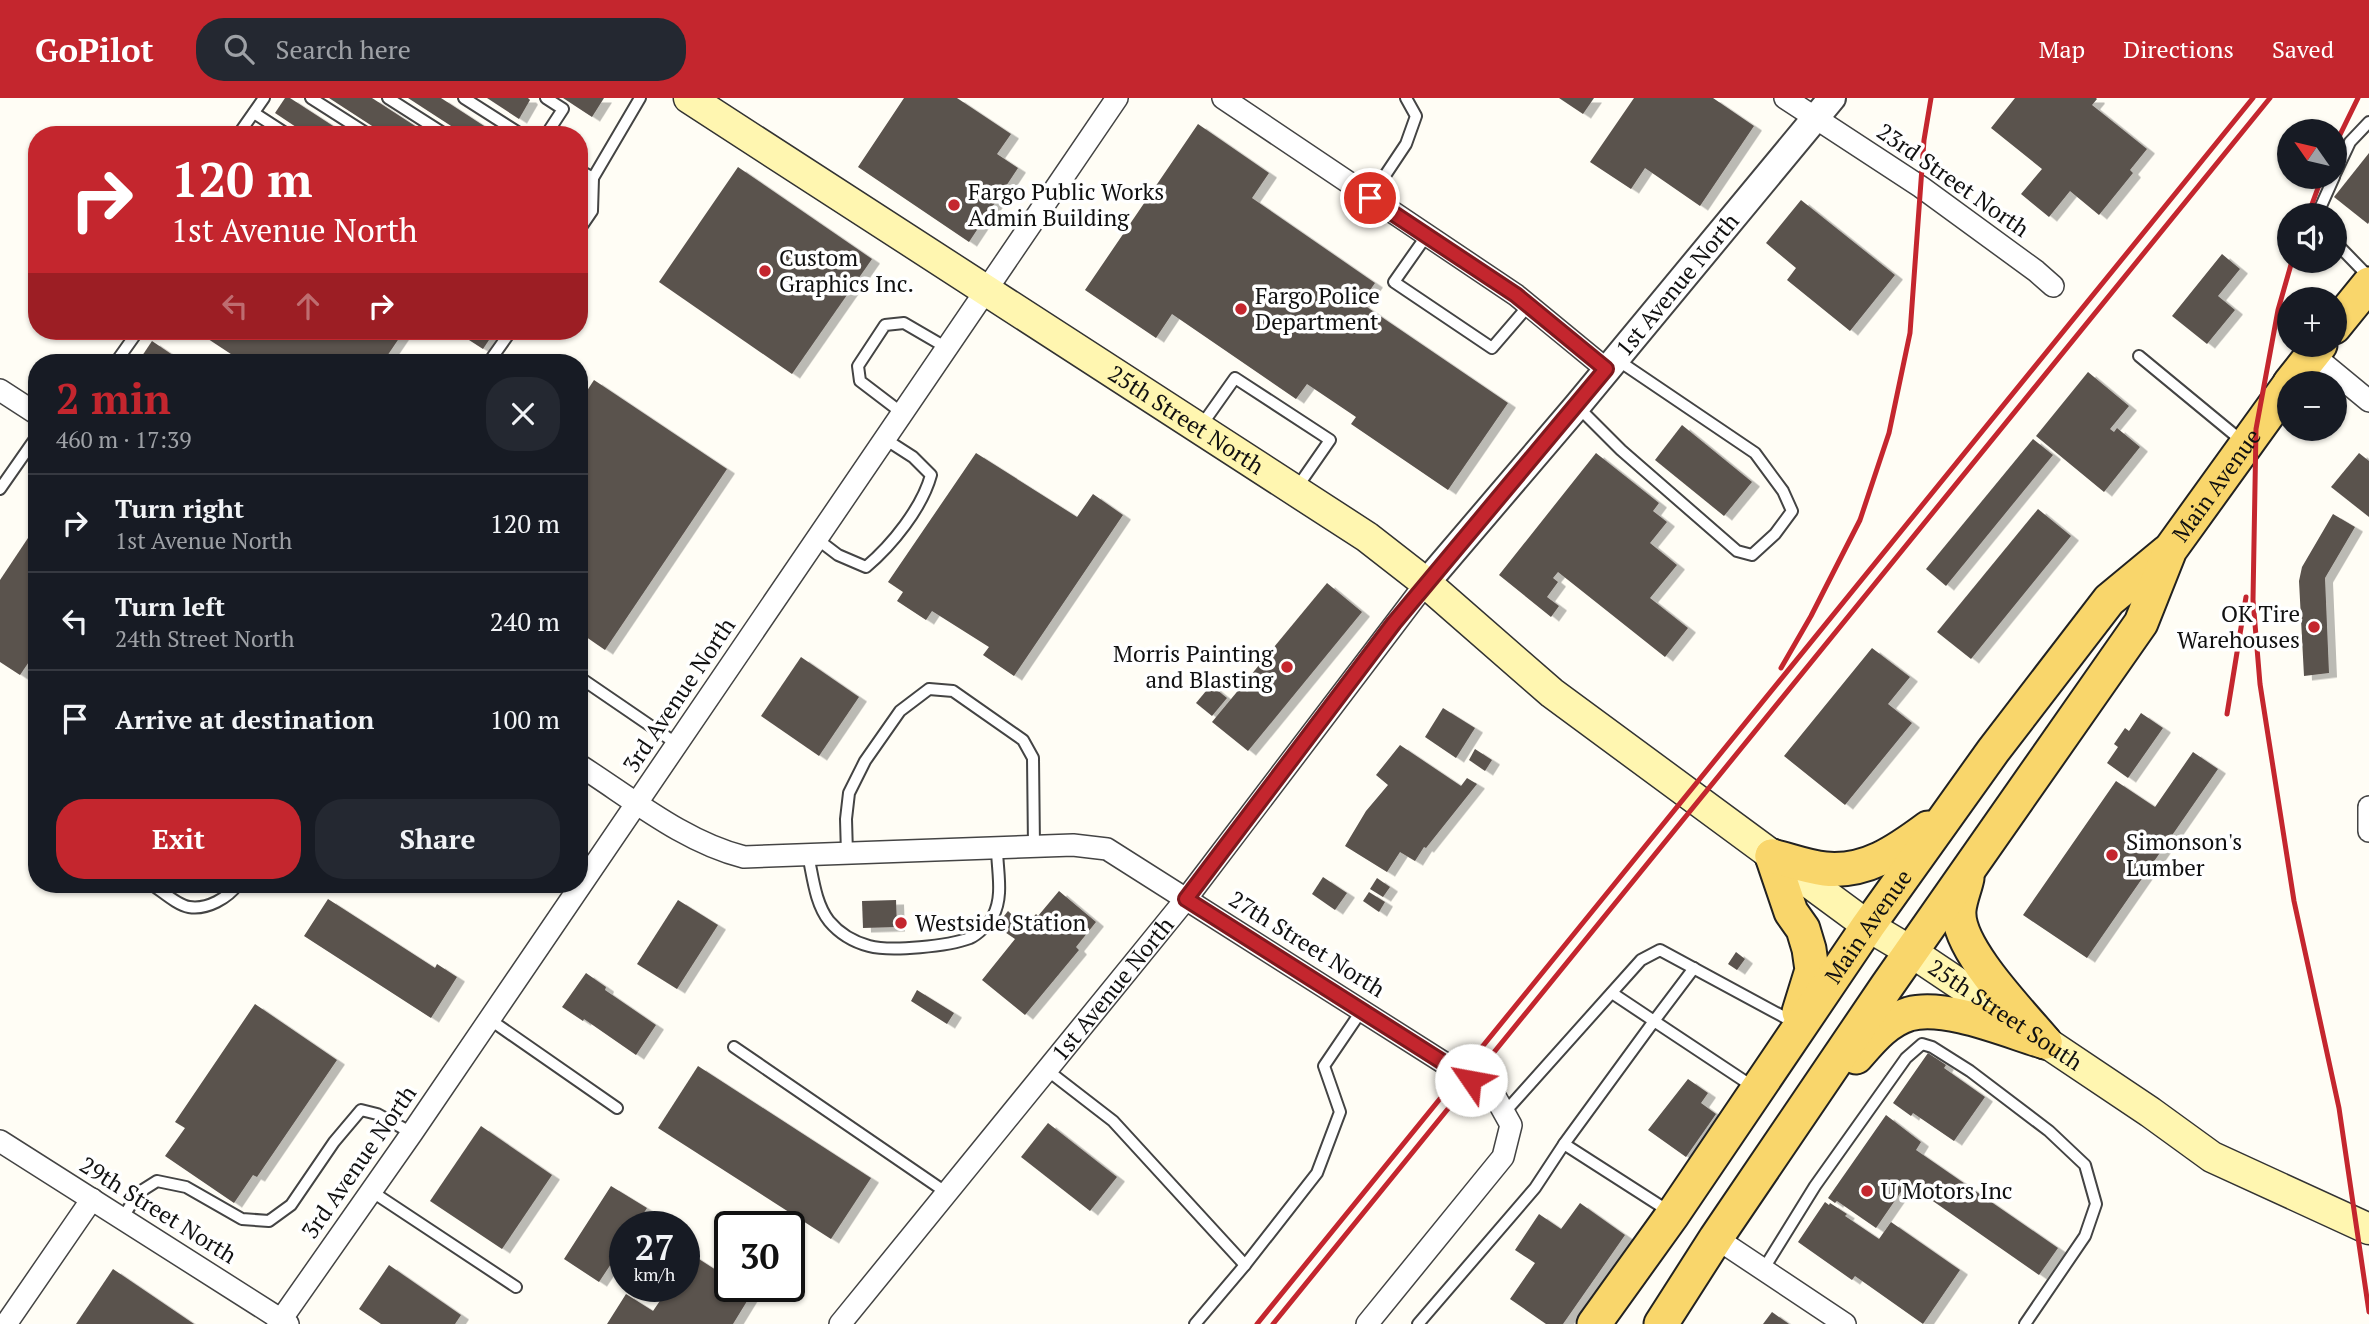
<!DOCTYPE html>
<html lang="en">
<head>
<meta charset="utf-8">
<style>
	:root { --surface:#171b24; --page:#242831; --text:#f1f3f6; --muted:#9ea1a6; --line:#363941; --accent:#c4262e }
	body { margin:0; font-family:"PT Serif",serif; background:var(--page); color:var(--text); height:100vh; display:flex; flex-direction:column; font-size:26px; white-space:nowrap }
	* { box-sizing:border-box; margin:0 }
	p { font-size:23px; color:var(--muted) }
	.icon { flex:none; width:38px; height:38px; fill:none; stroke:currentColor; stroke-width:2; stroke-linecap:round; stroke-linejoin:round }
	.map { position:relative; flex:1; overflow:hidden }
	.details { position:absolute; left:28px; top:256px; width:560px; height:539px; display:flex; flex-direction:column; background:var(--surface); border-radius:28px; box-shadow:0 2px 5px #0004 }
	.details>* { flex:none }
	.guide { position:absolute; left:28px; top:28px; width:560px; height:214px; border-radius:28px; box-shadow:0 2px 5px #0004; background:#c4262e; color:#fff; overflow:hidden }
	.needle { width:46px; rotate:304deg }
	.controls { position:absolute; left:2277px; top:21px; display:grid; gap:14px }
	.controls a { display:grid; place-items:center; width:70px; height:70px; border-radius:50%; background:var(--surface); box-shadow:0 2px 5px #0004; font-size:35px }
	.speed { position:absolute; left:609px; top:1113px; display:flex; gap:14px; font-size:35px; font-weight:700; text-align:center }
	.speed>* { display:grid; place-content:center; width:91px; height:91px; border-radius:50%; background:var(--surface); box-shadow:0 2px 5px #0004; line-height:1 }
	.speed small { font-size:18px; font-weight:400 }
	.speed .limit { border:4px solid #111; border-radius:10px; background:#fff; color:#111 }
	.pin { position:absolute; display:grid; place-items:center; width:60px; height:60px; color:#fff; margin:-30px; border:4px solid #fff; border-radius:50%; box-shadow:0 2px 7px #0007 }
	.me { position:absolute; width:77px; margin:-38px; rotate:303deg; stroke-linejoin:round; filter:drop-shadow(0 0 5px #0008) }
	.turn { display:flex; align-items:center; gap:24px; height:147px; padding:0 28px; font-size:32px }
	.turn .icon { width:91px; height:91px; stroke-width:2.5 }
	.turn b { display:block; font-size:49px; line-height:60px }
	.lanes { display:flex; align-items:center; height:66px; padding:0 28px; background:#0003; justify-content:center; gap:35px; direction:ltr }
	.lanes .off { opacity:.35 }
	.round { display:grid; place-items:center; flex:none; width:74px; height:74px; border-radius:28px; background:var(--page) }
	.head { display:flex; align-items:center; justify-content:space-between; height:119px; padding:0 28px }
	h1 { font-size:42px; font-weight:800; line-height:52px; color:var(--accent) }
	.button { display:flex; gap:14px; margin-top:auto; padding:14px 28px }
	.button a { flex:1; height:80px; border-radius:28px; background:var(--accent); color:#fff; font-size:28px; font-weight:800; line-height:80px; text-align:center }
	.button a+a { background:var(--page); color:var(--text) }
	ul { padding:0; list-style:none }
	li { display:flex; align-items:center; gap:21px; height:98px; padding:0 28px; border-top:2px solid var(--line) }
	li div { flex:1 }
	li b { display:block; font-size:26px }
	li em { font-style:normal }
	header { display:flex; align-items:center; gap:42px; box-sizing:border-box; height:98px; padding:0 35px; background:var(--accent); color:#fff }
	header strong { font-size:33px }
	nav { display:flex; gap:38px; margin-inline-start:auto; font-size:24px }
	.search { width:490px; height:63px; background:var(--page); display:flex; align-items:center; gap:18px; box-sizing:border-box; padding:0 24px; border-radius:28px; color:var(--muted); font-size:26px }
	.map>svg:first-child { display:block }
</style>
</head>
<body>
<header>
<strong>GoPilot</strong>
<div class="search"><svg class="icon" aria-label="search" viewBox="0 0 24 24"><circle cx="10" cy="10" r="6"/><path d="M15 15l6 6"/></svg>Search here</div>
<nav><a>Map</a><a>Directions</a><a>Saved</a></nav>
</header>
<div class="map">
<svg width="2369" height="1226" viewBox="0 0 2369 1226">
	<defs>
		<filter id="shadow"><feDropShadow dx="8" dy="4.5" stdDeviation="0" flood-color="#0004"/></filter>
	</defs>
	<rect width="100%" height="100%" fill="#fffdf5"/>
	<g fill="#5a524d" filter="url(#shadow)">
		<polygon points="285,0 290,0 347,37 308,37 275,15"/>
		<polygon points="329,0 372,0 429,37 386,37"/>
		<polygon points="408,0 441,0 498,37 465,37"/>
		<polygon points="487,0 528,0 530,2 519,21"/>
		<polygon points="563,0 604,0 592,19"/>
		<polygon points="904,0 957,0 1011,36 997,56 1018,70 969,144 858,69"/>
		<polygon points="1559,0 1594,0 1583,16"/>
		<polygon points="1634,0 1713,0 1754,28 1700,108 1645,70 1631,91 1590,64"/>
		<polygon points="2015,0 2096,0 2097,1 2092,7 2147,51 2130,72 2133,75 2099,117 2070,93 2049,119 2021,96 2042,71 1991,30"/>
		<polygon points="1198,26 1269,75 1252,100 1375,185 1361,205 1508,305 1448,392 1351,326 1356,319 1307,286 1296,301 1172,216 1156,240 1085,192"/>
		<polygon points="2369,55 2369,124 2368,126 2334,99"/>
		<polygon points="738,69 872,161 792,276 659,184"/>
		<polygon points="1801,102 1895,177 1850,233 1787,182 1796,170 1766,145"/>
		<polygon points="2222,156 2240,171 2218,198 2235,212 2207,246 2172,218"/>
		<polygon points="196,233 404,233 383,264 243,264"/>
		<polygon points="455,233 487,233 493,236 483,251"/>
		<polygon points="152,243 183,264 138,264"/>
		<polygon points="2088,274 2129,308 2110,331 2114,334 2117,330 2140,349 2104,394 2036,338"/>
		<polygon points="594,282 727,371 605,552 579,534 579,305"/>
		<polygon points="1682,327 1752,384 1724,418 1655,362"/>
		<polygon points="2033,341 2053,357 1946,488 1926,471"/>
		<polygon points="976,355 1077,419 1093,396 1123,417 1014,578 983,557 989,549 932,513 926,522 897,503 903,494 888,484"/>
		<polygon points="1596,355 1659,405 1653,413 1667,424 1650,445 1677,467 1650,500 1688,530 1665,559 1558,474 1553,480 1558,484 1547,499 1559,508 1551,519 1499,477"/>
		<polygon points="2359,355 2369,363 2369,419 2331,389"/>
		<polygon points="2038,411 2071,438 1971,561 1937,534"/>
		<polygon points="2333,416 2355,429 2325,480 2329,575 2304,578 2299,483 2302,469"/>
		<polygon points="34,431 37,433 37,552 20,577 0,564 0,482"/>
		<polygon points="1327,485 1362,514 1248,653 1212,624"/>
		<polygon points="1872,550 1910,579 1888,606 1912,625 1845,707 1784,658"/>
		<polygon points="801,559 859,599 819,658 761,618"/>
		<polygon points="1211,587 1227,600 1212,618 1196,605"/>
		<polygon points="1443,610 1475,630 1456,660 1425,639"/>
		<polygon points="2141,615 2163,630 2128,680 2107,665 2118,649 2114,646 2125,630 2129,633"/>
		<polygon points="1400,647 1461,688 1467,680 1477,686 1426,750 1424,749 1415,763 1400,754 1387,774 1345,748 1366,713 1388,687 1376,677"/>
		<polygon points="1475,651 1492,662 1485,673 1469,662"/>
		<polygon points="2193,654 2218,671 2087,860 2023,817 2116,683 2155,709"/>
		<polygon points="1323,779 1347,795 1335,812 1312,796"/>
		<polygon points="1377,780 1390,789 1383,799 1370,791"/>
		<polygon points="1059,793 1096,824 1076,849 1079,852 1025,917 982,882 1015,841 996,828 1008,813 1025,829 1036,816 1038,818"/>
		<polygon points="1369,794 1385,804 1379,814 1363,803"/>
		<polygon points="328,801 435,870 437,866 457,879 431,920 304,838"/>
		<polygon points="678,802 718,827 677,891 637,866"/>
		<polygon points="896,802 897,829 863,830 862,803"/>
		<polygon points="1736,854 1745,861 1737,872 1728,866"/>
		<polygon points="586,875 606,889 605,892 656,927 636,957 584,921 583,923 562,909"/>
		<polygon points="917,892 954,915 947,926 911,903"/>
		<polygon points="255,906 337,962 257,1079 253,1077 234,1105 165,1058 185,1030 175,1024"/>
		<polygon points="1928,955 1946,967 1944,970 1985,999 1954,1043 1913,1015 1911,1018 1893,1005"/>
		<polygon points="698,968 871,1080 831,1141 658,1030"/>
		<polygon points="1688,981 1708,995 1701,1005 1716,1016 1686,1059 1648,1032"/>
		<polygon points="1886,1017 1921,1044 1916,1052 2058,1150 2039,1177 1907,1085 1876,1130 1837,1103 1835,1105 1828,1100"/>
		<polygon points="1048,1025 1117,1079 1090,1113 1021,1059"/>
		<polygon points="481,1028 552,1077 502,1151 430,1103"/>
		<polygon points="611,1088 647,1110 635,1129 625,1129 625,1145 599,1184 564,1161"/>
		<polygon points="1825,1104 1829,1107 1830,1105 1847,1116 1845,1118 1879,1141 1891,1124 1960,1172 1923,1226 1855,1178 1852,1182 1798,1144"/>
		<polygon points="1580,1105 1625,1137 1563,1226 1546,1226 1510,1201 1535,1165 1515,1152 1539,1116 1561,1131"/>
		<polygon points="691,1156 730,1181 730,1188 741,1188 752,1195 733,1226 607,1226 626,1196 653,1213 670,1188 684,1188 684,1166"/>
		<polygon points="389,1167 461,1217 455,1226 381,1226 359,1211"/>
		<polygon points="113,1171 194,1226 76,1226"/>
		<polygon points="1772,1214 1789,1226 1763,1226"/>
	</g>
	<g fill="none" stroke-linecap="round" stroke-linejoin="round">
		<g stroke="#444" stroke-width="14">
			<g id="service">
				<polyline points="311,0 369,37"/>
				<polyline points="388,0 446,37"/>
				<polyline points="464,0 522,37"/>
				<polyline points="546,0 563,11 546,37"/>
				<polyline points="254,15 288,37"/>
				<polyline points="238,37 264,0"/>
				<polyline points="579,72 593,80"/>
				<polyline points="2334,78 2350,44 2369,24"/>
				<polyline points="1370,100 1406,46 1416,18 1406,0"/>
				<polyline points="2317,117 2334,79"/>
				<polyline points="579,132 592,113 593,80 640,0"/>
				<polyline points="1427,137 1394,184 1492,250 1529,207"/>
				<polyline points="2334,143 2369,179"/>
				<polyline points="2139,258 2242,343"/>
				<polyline points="116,264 138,233"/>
				<polyline points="489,264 511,233"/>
				<polyline points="1577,308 1621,352 1737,453 1752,457 1775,436 1792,413 1783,393 1755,355 1616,261"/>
				<polyline points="902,315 860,283 858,268 885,227 904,225 947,250"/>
				<polyline points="1201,328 1235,280 1330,342 1296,391"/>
				<polyline points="0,391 37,338"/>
				<path d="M817 441 838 457 866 469C892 447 922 410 931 377L913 359 885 341"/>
				<polyline points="579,579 677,646"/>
				<polyline points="847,756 846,721 849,695 865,663 900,613 929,591 953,593 1023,642 1033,660 1034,748"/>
				<path d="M808 757C813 779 815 805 829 823 839 835 854 844 869 848 891 854 949 848 970 840 977 837 990 825 993 818 1004 798 997 772 997 750"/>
				<path d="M151 786C162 793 177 807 189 809 207 812 228 800 238 786"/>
				<polyline points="1612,895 1654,923 1694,870"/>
				<polyline points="489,921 617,1010"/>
				<polyline points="734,949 947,1095"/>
				<polyline points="1047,972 1113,1023 1245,1167"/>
				<polyline points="1504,1015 1641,862 1660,852 1795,925"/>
				<polyline points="1564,1046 1654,923 1755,990"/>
				<polyline points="371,1093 516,1189"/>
				<polyline points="122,1121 138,1095 157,1083 186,1089 242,1121 269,1123 291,1107 334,1044 361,1012 377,1016 412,1035"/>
				<polyline points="1763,1172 1815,1088 1906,960 1922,946 1932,949 1970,973 2049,1033 2085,1067 2096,1106 2085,1138 2025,1226"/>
				<polyline points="1195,1226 1245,1167 1317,1075 1340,1014 1324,968 1362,912"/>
				<polyline points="1418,1226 1535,1090 1564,1046 1670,1114"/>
			</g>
		</g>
		<g stroke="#444" stroke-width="24">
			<g id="minor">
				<polyline points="1223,0 1516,197 1606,271"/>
				<polyline points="1785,0 1921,89 2036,173 2053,188"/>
				<polyline points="2312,256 2369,303"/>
				<polyline points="0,292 37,316"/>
				<path d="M579 667C631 700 684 744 744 759L1073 747 1107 751 1471 982 1496 1000 1511 1027 1503 1059 1367 1226"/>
				<polyline points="2369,709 2369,733"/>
				<polyline points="0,1043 288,1226"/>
				<polyline points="1716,1140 1845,1226"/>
				<polyline points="6,1226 92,1101"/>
				<polyline points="278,1226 412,1035 1117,0"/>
				<path id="s1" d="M840 1226 1186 801 1426 485"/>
			</g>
		</g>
		<g stroke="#444" stroke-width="30">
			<g id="tertiary">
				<path id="s2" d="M1426 485 1577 308 1832 0"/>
			</g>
		</g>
		<g stroke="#333" stroke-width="33">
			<g id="secondary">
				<path id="s3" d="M689 0 1367 439 1426 485 1552 595 1868 828 1910 853 2150 1014 2212 1059 2369 1131"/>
			</g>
		</g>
		<g stroke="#222" stroke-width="37">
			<g id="primary">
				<polyline points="2334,229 2369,186"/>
				<polyline points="2290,285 2320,247"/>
				<polyline points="1772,758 1791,814 1803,831 1809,851 1812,872 1799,914"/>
				<path d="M1772 758C1789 762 1807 769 1825 771 1866 775 1897 753 1928 730"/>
				<path d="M1967 780C1965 790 1960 801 1959 812 1956 850 2021 915 2045 944"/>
				<path d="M1856 959C1871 942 1886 923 1909 916 1946 906 2008 933 2045 944"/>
				<path id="s4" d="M1594 1226 1673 1116 1868 828 1993 653 2109 502 2167 454"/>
				<path id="s5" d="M1661 1226 1716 1140 1887 888 2141 525 2170 452 2289 287"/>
			</g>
		</g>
		<use href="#service" stroke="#fff" stroke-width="10"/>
		<use href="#minor" stroke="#fff" stroke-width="21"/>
		<use href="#tertiary" stroke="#fff" stroke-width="26"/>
		<use href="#secondary" stroke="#fff6b0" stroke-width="30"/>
		<use href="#primary" stroke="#f9d66b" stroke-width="33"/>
		<g stroke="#c4262e" stroke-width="5">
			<polyline points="2334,49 2358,0"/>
			<polyline points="2308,117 2322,79"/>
			<polyline points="2292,163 2278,212 2256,331 2253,502 2260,586 2294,803 2339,1010 2369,1214"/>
			<polyline points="1781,570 1811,518 1860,422 1889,335 1910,235 1924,42 1931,0"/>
			<polyline points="2227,616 2246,499"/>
			<polyline points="1257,1226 2253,0"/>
			<polyline points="1273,1226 2270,0"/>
		</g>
	</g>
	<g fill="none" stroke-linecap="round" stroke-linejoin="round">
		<g stroke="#7f191e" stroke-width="18">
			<polyline id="route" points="1370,100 1516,197 1606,271 1394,525 1186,801 1471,982"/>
		</g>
		<use href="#route" stroke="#c4262e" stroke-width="12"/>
	</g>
	<g fill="#c4262e" stroke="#fff" stroke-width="2.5">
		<circle cx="954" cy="107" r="7"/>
		<circle cx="765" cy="173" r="7"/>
		<circle cx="1241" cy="211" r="7"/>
		<circle cx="2314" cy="529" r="7"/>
		<circle cx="1287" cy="569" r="7"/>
		<circle cx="2112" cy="757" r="7"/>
		<circle cx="901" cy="825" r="7"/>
		<circle cx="1867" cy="1093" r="7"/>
	</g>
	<g text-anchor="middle" stroke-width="7" stroke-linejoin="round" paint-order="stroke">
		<g font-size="23" fill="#111" stroke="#fff">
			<text transform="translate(1953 82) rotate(35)" y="8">23rd Street North</text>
			<text dy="8" stroke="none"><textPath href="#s2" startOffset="390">1st Avenue North</textPath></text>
			<text dy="8" stroke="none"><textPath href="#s3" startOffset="592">25th Street North</textPath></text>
			<text dy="8" stroke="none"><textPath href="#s5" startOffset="1008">Main Avenue</textPath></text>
			<text transform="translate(679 597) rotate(-56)" y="8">3rd Avenue North</text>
			<text dy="8" stroke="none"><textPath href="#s4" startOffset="483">Main Avenue</textPath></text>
			<text transform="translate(1307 846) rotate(32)" y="8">27th Street North</text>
			<text dy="8" stroke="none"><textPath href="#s1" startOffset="432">1st Avenue North</textPath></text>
			<text dy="8" stroke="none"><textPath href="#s3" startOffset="1606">25th Street South</textPath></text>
			<text transform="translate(359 1064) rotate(-55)" y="8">3rd Avenue North</text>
			<text transform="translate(158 1112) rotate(32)" y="8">29th Street North</text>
		</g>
		<g font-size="23" fill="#111" stroke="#fff" text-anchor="start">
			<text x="968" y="102">Fargo Public Works<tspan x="968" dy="26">Admin Building</tspan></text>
			<text x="779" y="168">Custom<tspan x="779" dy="26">Graphics Inc.</tspan></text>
			<text x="1255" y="206">Fargo Police<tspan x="1255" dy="26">Department</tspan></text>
			<text x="2300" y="524" text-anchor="end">OK Tire<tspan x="2300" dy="26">Warehouses</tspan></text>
			<text x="1273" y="564" text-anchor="end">Morris Painting<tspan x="1273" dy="26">and Blasting</tspan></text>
			<text x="2126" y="752">Simonson's<tspan x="2126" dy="26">Lumber</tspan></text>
			<text x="915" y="833">Westside Station</text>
			<text x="1881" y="1101">U Motors Inc</text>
		</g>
	</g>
</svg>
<div class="controls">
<a><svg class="needle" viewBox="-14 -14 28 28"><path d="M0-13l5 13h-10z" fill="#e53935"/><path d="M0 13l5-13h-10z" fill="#9ea1a6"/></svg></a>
<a><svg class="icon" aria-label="sound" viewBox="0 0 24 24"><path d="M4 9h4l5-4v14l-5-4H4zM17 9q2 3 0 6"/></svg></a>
<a>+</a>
<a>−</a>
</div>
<div class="speed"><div>27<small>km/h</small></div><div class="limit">30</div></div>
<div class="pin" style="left:1370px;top:100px;background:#d93025"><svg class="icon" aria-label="arrive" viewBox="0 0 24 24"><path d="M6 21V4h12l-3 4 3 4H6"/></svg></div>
<svg class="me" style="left:1471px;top:982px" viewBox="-20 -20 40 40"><circle r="19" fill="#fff"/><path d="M0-13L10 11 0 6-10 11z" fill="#c4262e"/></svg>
<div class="guide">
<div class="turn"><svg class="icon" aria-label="right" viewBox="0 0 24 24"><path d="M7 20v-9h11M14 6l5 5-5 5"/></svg><div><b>120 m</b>1st Avenue North</div></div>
<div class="lanes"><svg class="icon off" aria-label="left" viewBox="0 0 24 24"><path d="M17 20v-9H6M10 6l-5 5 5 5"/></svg><svg class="icon off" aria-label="ahead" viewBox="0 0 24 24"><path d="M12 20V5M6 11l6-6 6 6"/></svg><svg class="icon" aria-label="right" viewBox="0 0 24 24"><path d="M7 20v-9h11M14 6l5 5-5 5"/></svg></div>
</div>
<section class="details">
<div class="head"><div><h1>2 min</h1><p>460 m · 17:39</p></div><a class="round"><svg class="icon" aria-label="close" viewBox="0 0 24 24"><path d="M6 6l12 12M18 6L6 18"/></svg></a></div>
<ul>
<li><svg class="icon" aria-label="right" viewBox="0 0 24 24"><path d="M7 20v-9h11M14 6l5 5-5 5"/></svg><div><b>Turn right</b><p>1st Avenue North</p></div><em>120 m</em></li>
<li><svg class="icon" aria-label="left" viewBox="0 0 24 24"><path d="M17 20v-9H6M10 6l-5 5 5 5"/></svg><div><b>Turn left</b><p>24th Street North</p></div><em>240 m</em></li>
<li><svg class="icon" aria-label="arrive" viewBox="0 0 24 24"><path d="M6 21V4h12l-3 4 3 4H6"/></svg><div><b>Arrive at destination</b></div><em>100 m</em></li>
</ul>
<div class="button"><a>Exit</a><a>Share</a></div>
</section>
</div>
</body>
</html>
